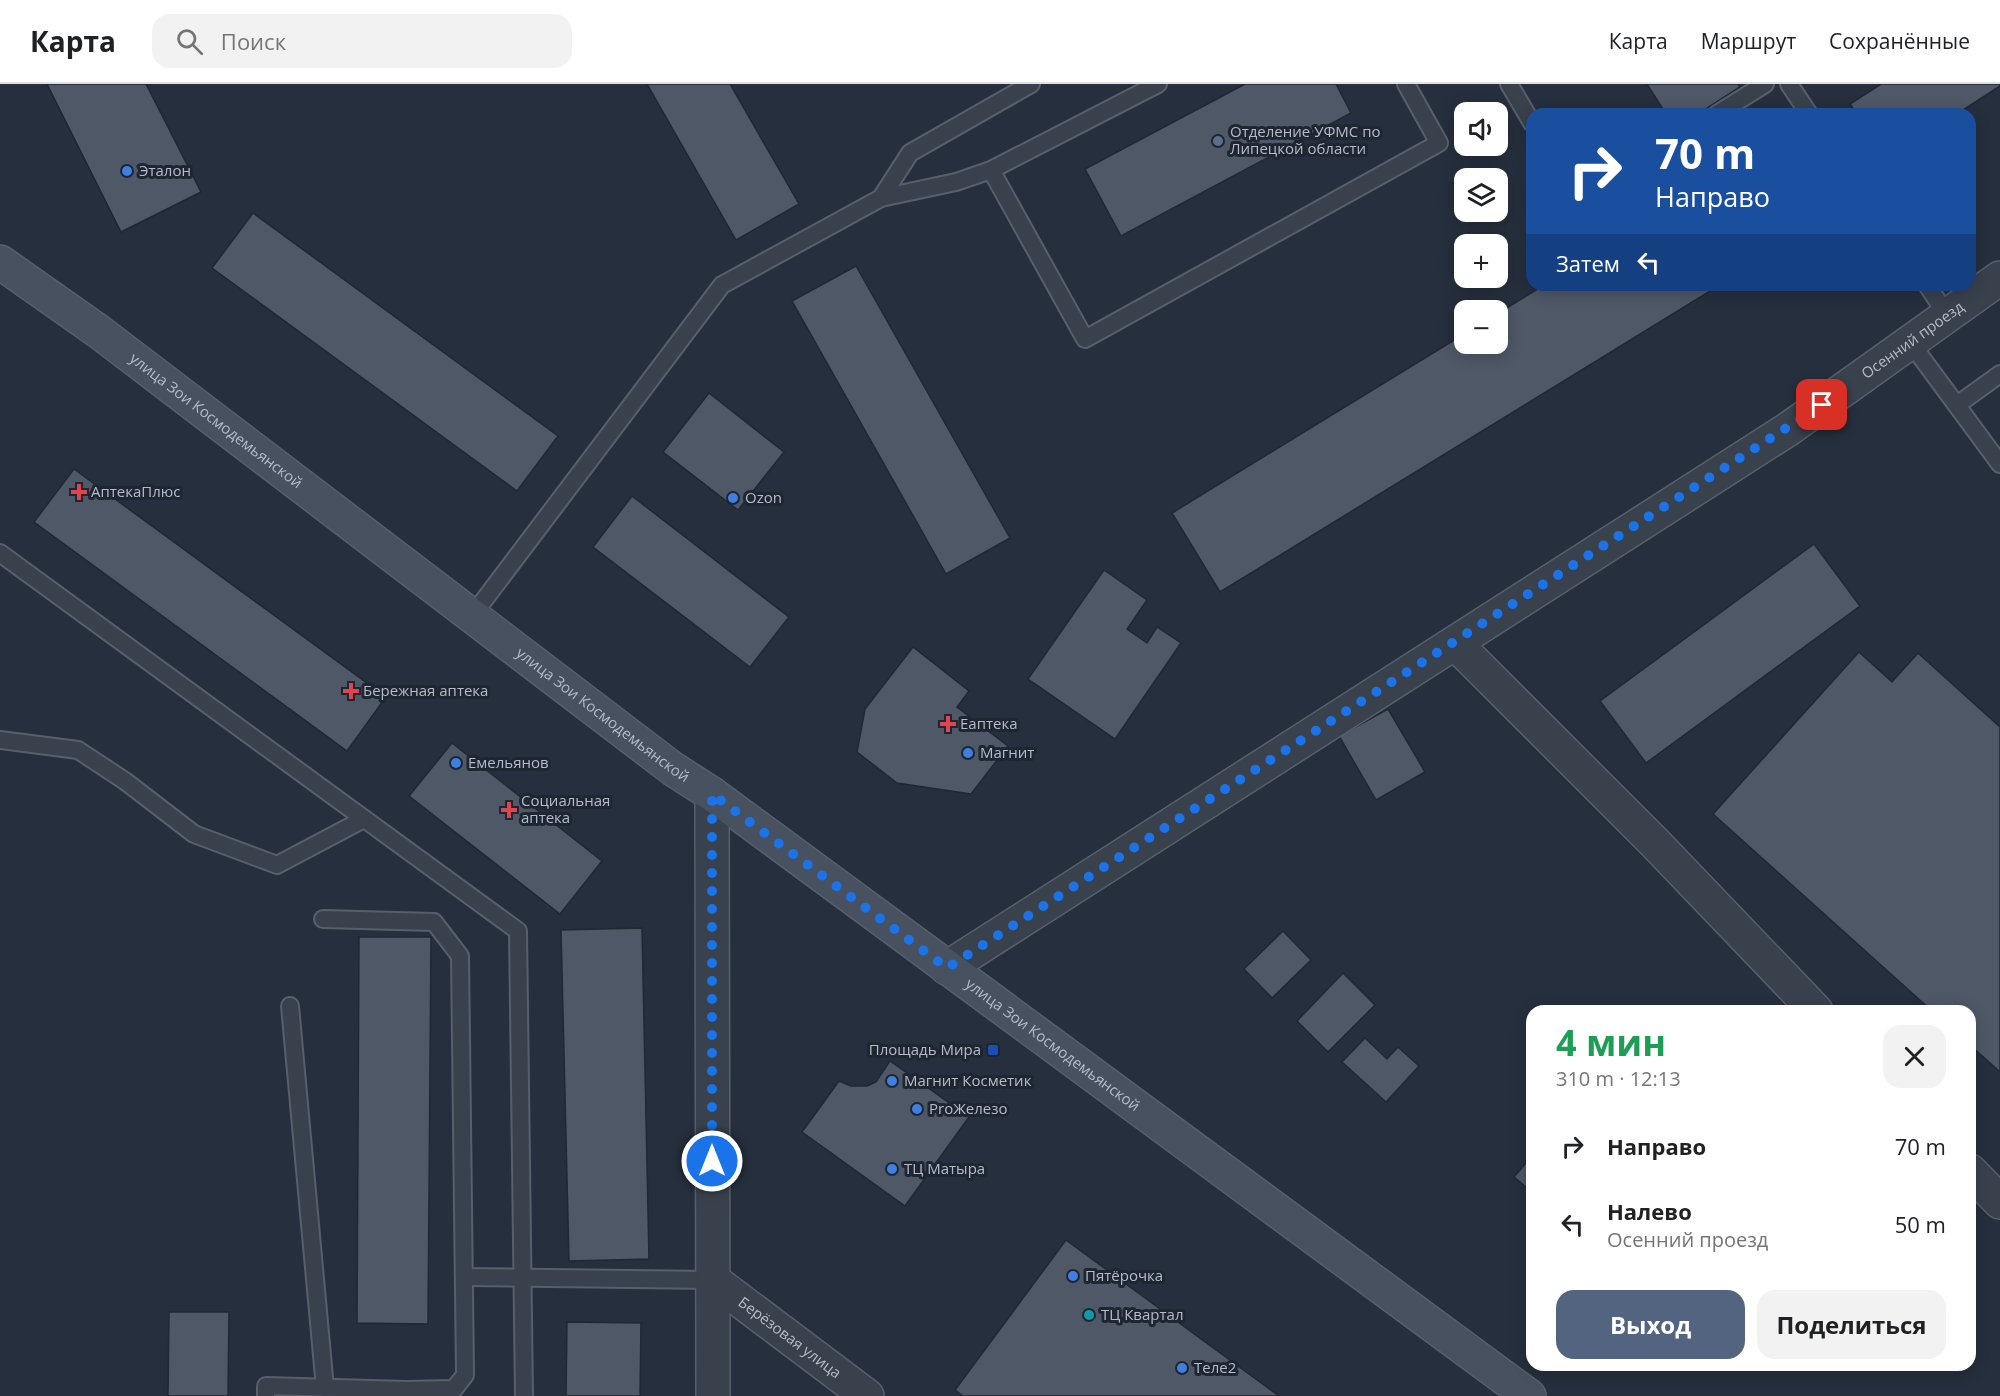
<!DOCTYPE html>
<html lang="ru">
<head>
<meta charset="utf-8">
<style>
	:root { --surface:#fff; --page:#f2f2f2; --text:#202124; --muted:#757577; --line:#e0e0e0; --accent:#536480 }
	body { margin:0; font-family:"Open Sans",sans-serif; background:var(--page); color:var(--text); height:100vh; display:flex; flex-direction:column; font-size:22px; white-space:nowrap }
	* { box-sizing:border-box; margin:0 }
	p { font-size:20px; color:var(--muted) }
	.icon { flex:none; width:33px; height:33px; fill:none; stroke:currentColor; stroke-width:2; stroke-linecap:round; stroke-linejoin:round }
	.map { position:relative; flex:1; overflow:hidden }
	.drawer { position:absolute; left:1526px; top:921px; width:450px; height:366px; display:flex; flex-direction:column; background:var(--surface); border-radius:18px; box-shadow:0 3px 15px #0003 }
	.drawer>* { flex:none }
	.banner { position:absolute; left:1526px; top:24px; width:450px; height:183px; border-radius:18px; box-shadow:0 3px 15px #0003; background:#1a4fa0; color:#fff; overflow:hidden }
	.controls { position:absolute; left:1454px; top:18px; display:grid; gap:12px }
	.controls a { display:grid; place-items:center; width:54px; height:54px; border-radius:12px; background:var(--surface); box-shadow:0 3px 15px #0003; font-size:30px }
	.pin { position:absolute; display:grid; place-items:center; width:51px; height:51px; color:#fff; margin:-26px; border-radius:12px; box-shadow:0 3px 9px #0006 }
	.me { position:absolute; width:66px; margin:-33px; rotate:0deg; stroke-linejoin:round; filter:drop-shadow(0 0 4px #0008) }
	.turn { display:flex; align-items:center; gap:21px; height:126px; padding:0 30px; font-size:27px }
	.turn .icon { width:78px; height:78px; stroke-width:2.5 }
	.turn b { display:block; font-size:42px; line-height:51px }
	.then { display:flex; align-items:center; height:57px; padding:0 30px; background:#0003; gap:12px; font-size:22px }
	.round { display:grid; place-items:center; flex:none; width:63px; height:63px; border-radius:18px; background:var(--page) }
	.overview { display:flex; align-items:center; justify-content:space-between; height:102px; padding:0 30px }
	h1 { font-size:36px; font-weight:700; line-height:45px; color:#1e9e55 }
	.primary-button { display:flex; gap:12px; margin-top:auto; padding:12px 30px }
	.primary-button a { flex:1; height:69px; border-radius:18px; background:var(--accent); color:#fff; font-size:24px; font-weight:700; line-height:69px; text-align:center }
	.primary-button a+a { background:var(--page); color:var(--text) }
	ul { padding:0; list-style:none }
	li { display:flex; align-items:center; gap:18px; height:78px; padding:0 30px }
	li div { flex:1 }
	li b { display:block; font-size:22px }
	li em { font-style:normal }
	header { display:flex; align-items:center; gap:36px; box-sizing:border-box; height:84px; padding:0 30px; background:var(--surface); border-bottom:2px solid var(--line) }
	header strong { font-size:28px }
	nav { display:flex; gap:33px; margin-inline-start:auto; font-size:21px }
	.search { width:420px; height:54px; background:var(--page); display:flex; align-items:center; gap:15px; box-sizing:border-box; padding:0 21px; border-radius:18px; color:var(--muted); font-size:22px }
	.map>svg:first-child { display:block }
</style>
</head>
<body>
<header>
<strong>Карта</strong>
<div class="search"><svg class="icon" aria-label="search" viewBox="0 0 24 24"><circle cx="10" cy="10" r="6"/><path d="M15 15l6 6"/></svg>Поиск</div>
<nav><a>Карта</a><a>Маршрут</a><a>Сохранённые</a></nav>
</header>
<div class="map">
<svg width="2000" height="1312" viewBox="0 0 2000 1312">
	<rect width="100%" height="100%" fill="#262f3d"/>
	<g fill="#4f5867" stroke="#202834" stroke-width="1.5">
		<polygon points="47,0 146,0 201,108 121,148"/>
		<polygon points="647,0 730,0 799,120 736,156"/>
		<polygon points="1245,0 1336,0 1351,29 1121,152 1085,85"/>
		<polygon points="1647,0 1738,0 1740,3 1698,30 1666,30"/>
		<polygon points="1881,0 2000,0 2000,2 1957,30 1857,30 1850,20"/>
		<polygon points="253,129 558,352 517,407 212,184"/>
		<polygon points="856,182 1010,454 946,490 792,217"/>
		<polygon points="1544,201 1720,201 1220,508 1172,429 1464,250 1464,260 1497,260 1497,230"/>
		<polygon points="709,309 784,368 738,426 663,368"/>
		<polygon points="74,385 386,613 347,667 34,438"/>
		<polygon points="632,412 789,533 750,583 593,463"/>
		<polygon points="1814,460 1860,522 1646,679 1600,617"/>
		<polygon points="1104,486 1147,516 1127,545 1147,559 1157,543 1181,559 1115,655 1028,595"/>
		<polygon points="913,563 969,607 957,623 1008,662 971,710 897,699 857,668 865,625"/>
		<polygon points="1859,568 1892,598 1918,569 2000,643 2000,988 1970,961 1970,927 1932,927 1713,730"/>
		<polygon points="1388,625 1425,688 1376,716 1339,652"/>
		<polygon points="452,659 602,777 560,830 409,712"/>
		<polygon points="642,844 649,1175 569,1177 561,846"/>
		<polygon points="1283,847 1311,876 1272,914 1244,885"/>
		<polygon points="359,853 431,853 428,1240 357,1239"/>
		<polygon points="1343,889 1375,921 1328,968 1297,937"/>
		<polygon points="1365,954 1387,975 1398,963 1419,982 1386,1018 1342,978"/>
		<polygon points="890,977 969,1033 905,1122 802,1048 839,997 851,1002 867,1002 876,998"/>
		<polygon points="1532,1072 1532,1108 1514,1093"/>
		<polygon points="1066,1156 1279,1312 963,1312 955,1306"/>
		<polygon points="169,1228 229,1228 228,1312 168,1312"/>
		<polygon points="567,1238 641,1239 640,1312 566,1312"/>
	</g>
	<g fill="none" stroke-linecap="round" stroke-linejoin="round">
		<g stroke="#575f6b" stroke-width="20">
			<g id="service">
				<polyline points="1509,0 1532,39"/>
				<polyline points="1789,0 1809,30"/>
				<polyline points="1717,30 1765,0"/>
				<polyline points="991,86 1085,255 1439,59 1406,0"/>
				<polyline points="881,114 956,98 991,86 1158,0"/>
				<polyline points="1927,201 1947,231"/>
				<polyline points="1910,258 2000,380"/>
				<polyline points="1957,321 2000,290"/>
				<polyline points="0,469 518,847 524,1312"/>
				<polyline points="472,532 722,201 881,114 910,69 1031,0"/>
				<polyline points="0,656 78,666 125,697 194,750 277,781 364,735"/>
				<polyline points="323,835 434,838 460,872 465,1291 454,1305 406,1306"/>
				<polyline points="290,922 325,1304"/>
				<polyline points="465,1193 713,1196"/>
				<polyline points="266,1312 266,1302 406,1306 406,1312"/>
			</g>
		</g>
		<g stroke="#575f6b" stroke-width="36">
			<g id="minor">
				<polyline points="1455,559 1655,759 1816,927"/>
				<path id="s1" d="M947 884 1787 346 2000 194"/>
				<polyline points="1970,1087 2000,1118"/>
				<path id="s2" d="M713 1196 867 1312"/>
			</g>
		</g>
		<g stroke="#575f6b" stroke-width="36">
			<polyline id="tertiary" points="712,710 713,1312"/>
		</g>
		<g stroke="#575f6b" stroke-width="36">
			<g id="secondary">
				<path id="s3" d="M0 178 98 247 673 685 712 710 1529 1312"/>
			</g>
		</g>
		<use href="#service" stroke="#39414d" stroke-width="16"/>
		<use href="#minor" stroke="#39414d" stroke-width="33"/>
		<use href="#tertiary" stroke="#39414d" stroke-width="33"/>
		<use href="#secondary" stroke="#48515f" stroke-width="33"/>
	</g>
	<g fill="none" stroke-linecap="round" stroke-linejoin="round">
		<polyline stroke="#1a73e8" stroke-width="10" stroke-dasharray="0 18" points="712,1077 712,710 947,884 1822,321"/>
	</g>
	<circle fill="#5c6f8a" stroke="#1e2632" stroke-width="2" cx="1218" cy="57" r="6"/>
	<g fill="#3f7fe0" stroke="#1e2632" stroke-width="2">
		<circle cx="127" cy="87" r="6"/>
		<circle cx="733" cy="414" r="6"/>
		<circle cx="968" cy="669" r="6"/>
		<circle cx="456" cy="679" r="6"/>
		<circle cx="892" cy="997" r="6"/>
		<circle cx="917" cy="1025" r="6"/>
		<circle cx="892" cy="1085" r="6"/>
		<circle cx="1073" cy="1192" r="6"/>
		<circle cx="1182" cy="1284" r="6"/>
	</g>
	<g fill="#e0444e" stroke="#1e2632" stroke-width="2">
		<path d="M76 399h6v6h6v6h-6v6h-6v-6h-6v-6h6z"/>
		<path d="M348 598h6v6h6v6h-6v6h-6v-6h-6v-6h6z"/>
		<path d="M945 631h6v6h6v6h-6v6h-6v-6h-6v-6h6z"/>
		<path d="M506 717h6v6h6v6h-6v6h-6v-6h-6v-6h6z"/>
	</g>
	<rect fill="#1a4fb4" stroke="#1e2632" stroke-width="2" x="987" y="960" width="12" height="12" rx="3"/>
	<circle fill="#0f9aa8" stroke="#1e2632" stroke-width="2" cx="1089" cy="1231" r="6"/>
	<g text-anchor="middle" stroke-width="6" stroke-linejoin="round" paint-order="stroke">
		<g font-size="15" fill="#b5bcc8" stroke="#1e2632" text-anchor="start">
			<text x="1230" y="53">Отделение УФМС по<tspan x="1230" dy="17">Липецкой области</tspan></text>
			<text x="139" y="92">Эталон</text>
			<text x="91" y="413">АптекаПлюс</text>
			<text x="745" y="419">Ozon</text>
			<text x="363" y="612">Бережная аптека</text>
			<text x="960" y="645">Еаптека</text>
			<text x="980" y="674">Магнит</text>
			<text x="468" y="684">Емельянов</text>
			<text x="521" y="722">Социальная<tspan x="521" dy="17">аптека</tspan></text>
			<text x="981" y="971" text-anchor="end">Площадь Мира</text>
			<text x="904" y="1002">Магнит Косметик</text>
			<text x="929" y="1030">ProЖелезо</text>
			<text x="904" y="1090">ТЦ Матыра</text>
			<text x="1085" y="1197">Пятёрочка</text>
			<text x="1101" y="1236">ТЦ Квартал</text>
			<text x="1194" y="1289">Теле2</text>
		</g>
		<g font-size="15" fill="#b5bcc8" stroke="#1e2632">
			<text dy="5" stroke="none"><textPath href="#s1" startOffset="1152">Осенний проезд</textPath></text>
			<text dy="5" stroke="none"><textPath href="#s3" startOffset="268">улица Зои Космодемьянской</textPath></text>
			<text dy="5" stroke="none"><textPath href="#s3" startOffset="754">улица Зои Космодемьянской</textPath></text>
			<text dy="5" stroke="none"><textPath href="#s3" startOffset="1312">улица Зои Космодемьянской</textPath></text>
			<text dy="5" stroke="none"><textPath href="#s2" startOffset="96">Берёзовая улица</textPath></text>
		</g>
	</g>
</svg>
<div class="controls">
<a><svg class="icon" aria-label="sound" viewBox="0 0 24 24"><path d="M4 9h4l5-4v14l-5-4H4zM17 9q2 3 0 6"/></svg></a>
<a><svg class="icon" aria-label="layers" viewBox="0 0 24 24"><path d="M12 4l9 5-9 5-9-5zM3 14l9 5 9-5"/></svg></a>
<a>+</a>
<a>−</a>
</div>
<div class="pin" style="left:1822px;top:321px;background:#d93025"><svg class="icon" aria-label="arrive" viewBox="0 0 24 24"><path d="M6 21V4h12l-3 4 3 4H6"/></svg></div>
<svg class="me" style="left:712px;top:1077px" viewBox="-20 -20 40 40"><circle r="17" fill="#1a73e8" stroke="#fff" stroke-width="3"/><path d="M0-11L8 9 0 5-8 9z" fill="#fff"/></svg>
<div class="banner">
<div class="turn"><svg class="icon" aria-label="right" viewBox="0 0 24 24"><path d="M7 20v-9h11M14 6l5 5-5 5"/></svg><div><b>70 m</b>Направо</div></div>
<div class="then">Затем<svg class="icon" aria-label="left" viewBox="0 0 24 24"><path d="M17 20v-9H6M10 6l-5 5 5 5"/></svg></div>
</div>
<section class="drawer">
<div class="overview"><div><h1>4 мин</h1><p>310 m · 12:13</p></div><a class="round"><svg class="icon" aria-label="close" viewBox="0 0 24 24"><path d="M6 6l12 12M18 6L6 18"/></svg></a></div>
<ul>
<li><svg class="icon" aria-label="right" viewBox="0 0 24 24"><path d="M7 20v-9h11M14 6l5 5-5 5"/></svg><div><b>Направо</b></div><em>70 m</em></li>
<li><svg class="icon" aria-label="left" viewBox="0 0 24 24"><path d="M17 20v-9H6M10 6l-5 5 5 5"/></svg><div><b>Налево</b><p>Осенний проезд</p></div><em>50 m</em></li>
</ul>
<div class="primary-button"><a>Выход</a><a>Поделиться</a></div>
</section>
</div>
</body>
</html>
